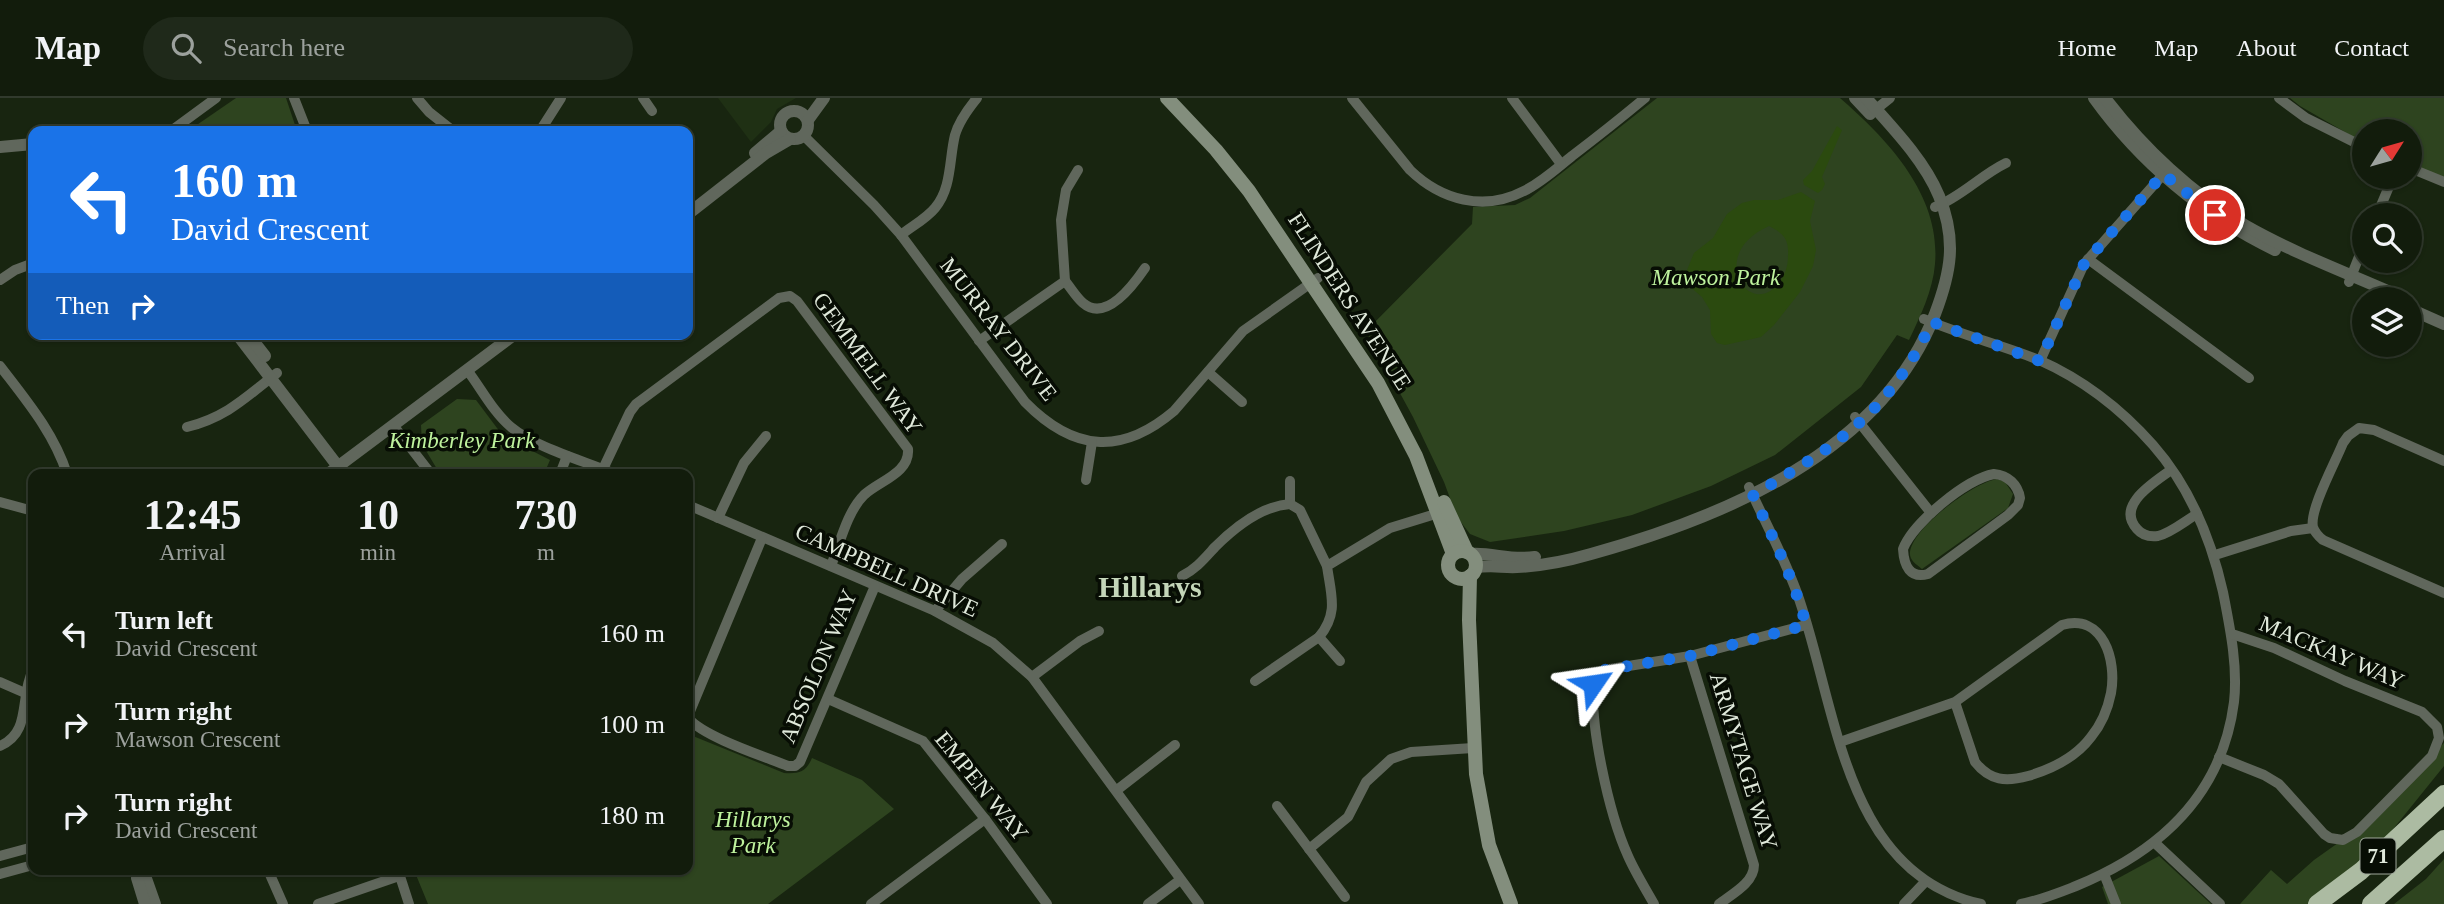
<!DOCTYPE html>
<html lang="en">
<head>
<meta charset="utf-8">
<style>
	:root { --surface:#121c0c; --page:#1f291a; --text:#f1f3f6; --muted:#9ca19d; --line:#313a2d }
	body { margin:0; font-family:Georgia,serif; background:var(--page); color:var(--text); height:100vh; display:flex; flex-direction:column; font-size:26px; white-space:nowrap }
	* { box-sizing:border-box; margin:0 }
	p { font-size:23px; color:var(--muted) }
	.icon { flex:none; width:38px; height:38px; fill:none; stroke:currentColor; stroke-width:2; stroke-linecap:round; stroke-linejoin:round }
	.map { position:relative; flex:1; overflow:hidden }
	.panel { position:absolute; left:28px; top:371px; width:665px; height:406px; display:flex; flex-direction:column; background:var(--surface); border-radius:14px; box-shadow:0 2px 5px #0004,0 0 0 2px var(--line) }
	.panel>* { flex:none }
	.top-card { position:absolute; left:28px; top:28px; width:665px; height:214px; border-radius:14px; box-shadow:0 2px 5px #0004,0 0 0 2px var(--line); background:#1a73e8; color:#fff; overflow:hidden }
	.needle { width:46px; rotate:53deg }
	.buttons { position:absolute; left:2352px; top:21px; display:grid; gap:14px }
	.buttons a { display:grid; place-items:center; width:70px; height:70px; border-radius:50%; background:var(--surface); box-shadow:0 2px 5px #0004,0 0 0 2px var(--line); font-size:35px }
	.pin { position:absolute; display:grid; place-items:center; width:60px; height:60px; color:#fff; margin:-30px; border:4px solid #fff; border-radius:50%; box-shadow:0 2px 7px #0007 }
	.me { position:absolute; width:77px; margin:-38px; rotate:58deg; stroke-linejoin:round; filter:drop-shadow(0 0 5px #0008) }
	.turn { display:flex; align-items:center; gap:24px; height:147px; padding:0 28px; font-size:32px }
	.turn .icon { width:91px; height:91px; stroke-width:2.5 }
	.turn b { display:block; font-size:49px; line-height:60px }
	.then { display:flex; align-items:center; height:66px; padding:0 28px; background:#0003; gap:14px; font-size:26px }
	.eta { display:flex; justify-content:space-evenly; align-items:center; height:119px; text-align:center }
	.eta b { font-size:42px; font-weight:800; line-height:49px }
	ul { padding:0; list-style:none }
	li { display:flex; align-items:center; gap:21px; height:91px; padding:0 28px }
	li div { flex:1 }
	li b { display:block; font-size:26px }
	li em { font-style:normal }
	header { display:flex; align-items:center; gap:42px; box-sizing:border-box; height:98px; padding:0 35px; background:var(--surface); border-bottom:2px solid var(--line) }
	header strong { font-size:33px }
	nav { display:flex; gap:38px; margin-inline-start:auto; font-size:24px }
	.search { width:490px; height:63px; background:var(--page); display:flex; align-items:center; gap:18px; box-sizing:border-box; padding:0 24px; border-radius:38px; color:var(--muted); font-size:26px }
	.map>svg:first-child { display:block }
</style>
</head>
<body>
<header>
<strong>Map</strong>
<div class="search"><svg class="icon" aria-label="search" viewBox="0 0 24 24"><circle cx="10" cy="10" r="6"/><path d="M15 15l6 6"/></svg>Search here</div>
<nav><a>Home</a><a>Map</a><a>About</a><a>Contact</a></nav>
</header>
<div class="map">
<svg width="2444" height="806" viewBox="0 0 2444 806">
	<rect width="100%" height="100%" fill="#182510"/>
	<polygon fill="#1f3014" points="718,0 796,0 777,11 771,24 751,44"/>
	<g fill="#2e441f">
		<polygon points="236,0 286,0 297,33 188,33"/>
		<path d="M1657 0H1840C1888 42 1941 97 1935 166 1933 192 1920 219 1909 242L1897 237 1861 289 1775 357 1711 388 1632 417 1564 433 1490 444 1470 436 1457 419 1444 384 1413 319 1366 233 1472 126 1473 109 1515 107 1530 100Z"/>
		<polygon points="2290,0 2444,0 2444,82 2410,66 2410,33 2364,33 2364,45 2300,8"/>
		<polygon points="457,301 476,302 503,338 550,362 544,376 440,376 422,346 421,327"/>
		<path d="M1997 381 2005 384 2013 396 2008 410 2001 415 1922 471C1916 466 1909 462 1910 454 1913 429 1975 384 1997 381Z"/>
		<path d="M688 636 784 675C799 676 806 674 812 660L862 682 894 711 768 806H428L414 772H688Z"/>
		<polygon points="2444,645 2444,668 2356,777 2309,806 2240,806 2271,772 2287,786 2314,762 2338,745"/>
		<polygon points="2159,758 2211,806 2108,806 2102,789"/>
		<polygon points="2444,761 2444,806 2394,806 2426,781"/>
	</g>
	<g fill="#2b4a0f" fill-rule="evenodd">
		<polygon points="1837,28 1842,32 1822,79 1825,86 1822,92 1818,95 1804,87 1803,82 1812,73"/>
		<path d="M1801 94 1815 103 1810 123 1816 152 1813 168 1800 194 1774 227 1761 239 1725 247 1717 245 1711 236 1710 212 1702 199 1689 188 1685 177 1694 155 1713 140 1727 116 1742 105 1754 102H1778ZM1769 128C1783 135 1789 141 1788 157 1788 169 1785 178 1777 187 1749 220 1706 156 1769 128Z"/>
	</g>
	<g fill="none" stroke-linecap="round" stroke-linejoin="round">
		<g stroke="#60675c" stroke-width="10">
			<polyline points="294,0 307,33"/>
			<polyline points="417,0 429,14 453,33"/>
			<polyline points="643,0 652,13"/>
			<path d="M1352 0 1410 72C1441 102 1484 114 1524 93 1542 84 1557 70 1572 58 1597 39 1621 20 1645 0"/>
			<polyline points="1512,0 1561,66"/>
			<polyline points="2279,0 2306,20 2364,49"/>
			<polyline points="1870,16 1890,0"/>
			<polyline points="171,33 216,0"/>
			<polyline points="540,33 561,0"/>
			<path d="M804 38 874 107 901 137 1025 304C1073 353 1121 358 1174 313L1243 233 1318 180"/>
			<polyline points="2410,70 2444,84"/>
			<path d="M1935 109C1961 99 1981 77 2006 65"/>
			<polyline points="2377,117 2393,79"/>
			<path d="M901 137C912 128 926 121 935 110 952 90 949 61 955 37 959 23 968 11 977 0"/>
			<polyline points="2088,161 2249,280"/>
			<polyline points="0,182 15,172 31,166"/>
			<path d="M1065 183C1071 190 1076 199 1083 205 1106 225 1134 186 1145 170"/>
			<polyline points="2349,184 2364,146"/>
			<path d="M1924 221C1962 237 2001 247 2039 262 2082 281 2122 312 2153 347 2190 389 2211 441 2223 494 2230 530 2238 568 2234 604 2222 698 2159 754 2076 788 2058 795 2041 802 2021 806"/>
			<polyline points="979,243 1065,183 1061,122 1066,92 1078,72"/>
			<polyline points="2040,263 2084,166 2167,72"/>
			<path d="M0 268C26 302 54 335 67 376"/>
			<path d="M467 272C481 290 493 314 511 329 536 350 585 363 615 376"/>
			<polyline points="1208,274 1242,304"/>
			<polyline points="1855,319 1931,415"/>
			<polyline points="393,327 431,376"/>
			<path d="M187 329C227 319 246 299 277 275"/>
			<path d="M2444 363 2374 332 2359 330 2348 338 2343 345C2336 363 2309 412 2313 429 2315 435 2318 438 2323 442L2444 495"/>
			<path d="M603 371 630 314 636 306 779 200 790 198 797 203 908 351C910 375 879 383 864 397 847 414 840 445 831 468"/>
			<path d="M2171 372C2155 384 2115 407 2137 431 2142 437 2150 439 2158 438 2171 435 2185 423 2197 416"/>
			<polyline points="560,376 567,358"/>
			<path d="M1994 376C2008 377 2018 387 2020 400L2018 407 2008 417 1928 476C1910 481 1904 468 1903 451 1913 425 1966 381 1994 376Z"/>
			<polyline points="1086,382 1092,344"/>
			<polyline points="1290,383 1290,406"/>
			<path d="M1749 389C1765 424 1784 459 1797 495 1837 606 1842 775 1981 806"/>
			<polyline points="0,404 33,413"/>
			<polyline points="688,407 935,513 993,545 1032,579 1199,806"/>
			<polyline points="718,420 744,365 766,338"/>
			<polyline points="2215,457 2291,433 2313,430"/>
			<path d="M1182 478C1196 471 1204 461 1215 449 1234 430 1262 408 1290 406L1300 412 1327 468"/>
			<polyline points="935,513 962,481 1002,446"/>
			<polyline points="1319,539 1340,563"/>
			<path d="M1690 558 1754 767C1754 785 1732 796 1719 806"/>
			<polyline points="1032,579 1080,543 1099,533"/>
			<path d="M1255 583 1319 539C1339 515 1331 497 1327 468L1390 430 1442 414"/>
			<polyline points="0,584 25,595"/>
			<polyline points="828,601 923,643 985,721 1047,806"/>
			<polyline points="688,618 762,440"/>
			<path d="M688 620C704 639 763 658 788 668H795L800 664 875 488"/>
			<path d="M1840 644 1955 604 2062 527C2103 515 2117 562 2111 595 2108 610 2101 627 2091 639 2076 659 2052 671 2028 678 2006 684 1990 683 1975 664L1955 604"/>
			<path d="M0 648C32 634 19 600 33 572"/>
			<polyline points="2219,659 2264,677 2279,686 2324,736 2330,740 2343,742 2357,734 2432,658 2439,640 2437,629 2422,614 2345,583 2274,550 2232,536"/>
			<polyline points="1117,692 1175,647"/>
			<polyline points="1277,708 1345,799"/>
			<polyline points="2155,745 2220,806"/>
			<polyline points="1309,751 1348,719 1366,684 1391,661 1411,654 1473,650"/>
			<polyline points="0,758 33,749"/>
			<polyline points="268,772 283,806"/>
			<polyline points="398,772 409,806"/>
			<polyline points="0,776 33,767"/>
			<polyline points="2104,776 2116,806"/>
			<polyline points="318,806 399,778"/>
			<polyline points="871,806 985,721"/>
			<polyline points="1148,806 1180,782"/>
			<path d="M1654 806C1645 790 1635 774 1628 758 1609 716 1588 623 1594 577L1604 572 1690 558 1806 527"/>
			<polyline points="1904,806 1925,784"/>
		</g>
		<g stroke="#60675c" stroke-width="12">
			<polyline points="1855,0 1870,16"/>
			<path d="M2094 0C2140 64 2204 118 2275 152"/>
			<path d="M2105 0C2143 50 2192 96 2246 128 2297 157 2353 177 2406 201"/>
			<circle cx="794" cy="27" r="14"/>
			<polyline points="808,22 824,0"/>
			<polyline points="0,49 33,46"/>
			<polyline points="755,55 781,33"/>
			<polyline points="688,116 766,55 790,41"/>
			<polyline points="2410,211 2444,226"/>
			<polyline points="237,236 343,375"/>
			<polyline points="248,236 265,258"/>
			<polyline points="328,376 515,236"/>
			<path d="M1470 456C1492 454 1510 463 1535 459"/>
			<path d="M1475 470C1489 466 1503 470 1517 469 1542 468 1567 463 1591 456 1724 419 1881 355 1935 216 1951 174 1957 142 1939 98 1924 62 1892 29 1866 0"/>
			<polyline points="143,772 155,806"/>
			<polyline points="137,780 145,806"/>
		</g>
		<g stroke="#838e7d" stroke-width="14">
			<polyline points="1167,0 1216,52 1249,93 1378,285 1416,358 1453,456"/>
			<polyline points="1444,404 1467,454"/>
			<circle cx="1462" cy="467" r="14"/>
			<polyline points="1470,478 1469,522 1476,676 1489,747 1511,806"/>
		</g>
		<g stroke="#acbba2" stroke-width="18">
			<polyline points="2317,806 2361,773 2444,696"/>
			<polyline points="2371,806 2444,741"/>
		</g>
	</g>
	<g fill="none" stroke-linecap="round" stroke-linejoin="round">
		<path stroke="#1a73e8" stroke-width="12" stroke-dasharray="0 21.6" d="M1593 586 1594 577 1604 572 1690 558 1806 527C1794 481 1773 440 1753 397 1836 348 1889 315 1932 224L2040 263 2084 166 2163 76 2215 117"/>
	</g>
	<g text-anchor="middle" stroke-width="7" stroke-linejoin="round" paint-order="stroke">
		<rect fill="#070d04" stroke="#9fa79a" stroke-width="2" x="2360.5" y="740.5" width="35" height="35" rx="5"/>
		<g font-size="21" font-weight="bold" fill="#e0e9db">
			<text x="2378" y="765">71</text>
		</g>
		<g font-size="23" font-style="italic" fill="#bef29d" stroke="#070d04">
			<text x="1716" y="187">Mawson Park</text>
			<text x="462" y="350">Kimberley Park</text>
			<text x="753" y="729">Hillarys<tspan x="753" dy="26">Park</tspan></text>
		</g>
		<g font-size="23" fill="#e0e9db" stroke="#070d04">
			<text transform="translate(1350 203) rotate(57)" y="8">FLINDERS AVENUE</text>
			<text transform="translate(999 231) rotate(52)" y="8">MURRAY DRIVE</text>
			<text transform="translate(868 265) rotate(54)" y="8">GEMMELL WAY</text>
			<text transform="translate(887 472) rotate(24)" y="8">CAMPBELL DRIVE</text>
			<text transform="translate(2332 554) rotate(23)" y="8">MACKAY WAY</text>
			<text transform="translate(818 568) rotate(-67)" y="8">ABSOLON WAY</text>
			<text transform="translate(1744 663) rotate(73)" y="8">ARMYTAGE WAY</text>
			<text transform="translate(982 688) rotate(51)" y="8">EMPEN WAY</text>
		</g>
		<g font-size="30" font-weight="bold" fill="#c4d6b9" stroke="#070d04">
			<text x="1150" y="499">Hillarys</text>
		</g>
	</g>
</svg>
<div class="buttons">
<a><svg class="needle" viewBox="-14 -14 28 28"><path d="M0-13l5 13h-10z" fill="#e53935"/><path d="M0 13l5-13h-10z" fill="#9ca19d"/></svg></a>
<a><svg class="icon" aria-label="search" viewBox="0 0 24 24"><circle cx="10" cy="10" r="6"/><path d="M15 15l6 6"/></svg></a>
<a><svg class="icon" aria-label="layers" viewBox="0 0 24 24"><path d="M12 4l9 5-9 5-9-5zM3 14l9 5 9-5"/></svg></a>
</div>
<div class="pin" style="left:2215px;top:117px;background:#d93025"><svg class="icon" aria-label="arrive" viewBox="0 0 24 24"><path d="M6 21V4h12l-3 4 3 4H6"/></svg></div>
<svg class="me" style="left:1593px;top:586px" viewBox="-20 -20 40 40"><path d="M0-17L14 15 0 8-14 15z" fill="#1a73e8" stroke="#fff" stroke-width="4"/></svg>
<div class="top-card">
<div class="turn"><svg class="icon" aria-label="left" viewBox="0 0 24 24"><path d="M17 20v-9H6M10 6l-5 5 5 5"/></svg><div><b>160 m</b>David Crescent</div></div>
<div class="then">Then<svg class="icon" aria-label="right" viewBox="0 0 24 24"><path d="M7 20v-9h11M14 6l5 5-5 5"/></svg></div>
</div>
<section class="panel">
<div class="eta">
<div><b>12:45</b><p>Arrival</p></div>
<div><b>10</b><p>min</p></div>
<div><b>730</b><p>m</p></div>
</div>
<ul>
<li><svg class="icon" aria-label="left" viewBox="0 0 24 24"><path d="M17 20v-9H6M10 6l-5 5 5 5"/></svg><div><b>Turn left</b><p>David Crescent</p></div><em>160 m</em></li>
<li><svg class="icon" aria-label="right" viewBox="0 0 24 24"><path d="M7 20v-9h11M14 6l5 5-5 5"/></svg><div><b>Turn right</b><p>Mawson Crescent</p></div><em>100 m</em></li>
<li><svg class="icon" aria-label="right" viewBox="0 0 24 24"><path d="M7 20v-9h11M14 6l5 5-5 5"/></svg><div><b>Turn right</b><p>David Crescent</p></div><em>180 m</em></li>
</ul>
</section>
</div>
</body>
</html>
